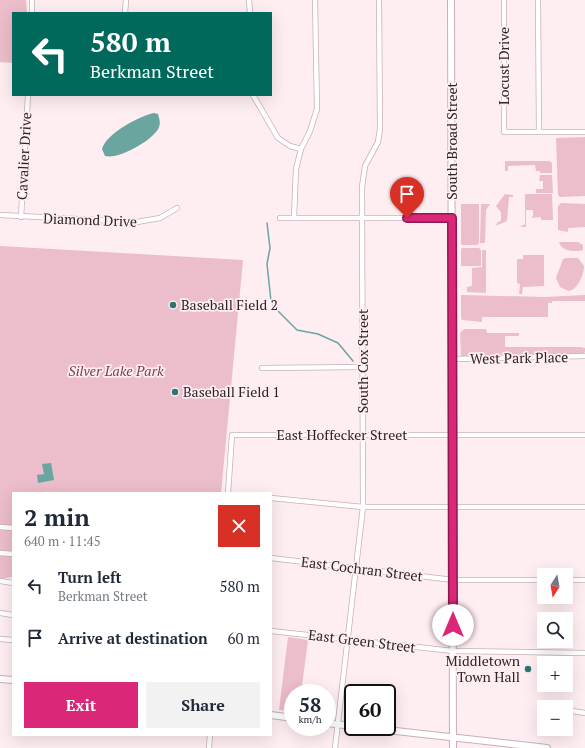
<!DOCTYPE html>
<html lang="en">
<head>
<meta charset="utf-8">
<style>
	:root { --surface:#fff; --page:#f2f2f3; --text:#1f2937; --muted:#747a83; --accent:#db2777 }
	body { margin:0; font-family:"PT Serif",serif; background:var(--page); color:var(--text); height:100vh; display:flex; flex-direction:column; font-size:15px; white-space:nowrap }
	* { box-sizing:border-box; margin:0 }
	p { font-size:13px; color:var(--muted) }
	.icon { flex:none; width:22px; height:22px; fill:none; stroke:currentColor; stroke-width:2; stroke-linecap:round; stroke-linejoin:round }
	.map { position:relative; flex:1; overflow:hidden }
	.drawer { position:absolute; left:12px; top:492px; width:260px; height:244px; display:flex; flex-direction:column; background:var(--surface); border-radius:0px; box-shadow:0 4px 16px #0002 }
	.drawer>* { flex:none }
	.hud { position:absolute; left:12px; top:12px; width:260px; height:84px; border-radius:0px; box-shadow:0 4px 16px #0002; background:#00695c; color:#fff; overflow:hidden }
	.needle { width:26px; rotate:191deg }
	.fabs { position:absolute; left:537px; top:568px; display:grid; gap:8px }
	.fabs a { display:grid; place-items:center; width:36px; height:36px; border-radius:0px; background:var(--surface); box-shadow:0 4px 16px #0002; font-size:20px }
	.speed { position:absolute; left:284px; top:684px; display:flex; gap:8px; font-size:20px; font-weight:700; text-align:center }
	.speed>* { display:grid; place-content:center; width:52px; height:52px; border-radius:50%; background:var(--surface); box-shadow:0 4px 16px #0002; line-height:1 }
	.speed small { font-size:10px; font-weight:400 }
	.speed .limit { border:2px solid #111; border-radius:6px; background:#fff; color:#111 }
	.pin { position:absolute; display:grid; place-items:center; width:34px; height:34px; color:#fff; margin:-41px -17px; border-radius:50% 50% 50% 0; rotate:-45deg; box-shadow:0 0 4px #0007 }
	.pin .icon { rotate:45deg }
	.me { position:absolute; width:44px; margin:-22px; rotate:0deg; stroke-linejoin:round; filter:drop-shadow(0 0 3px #0008) }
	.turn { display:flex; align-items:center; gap:14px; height:84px; padding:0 12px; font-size:18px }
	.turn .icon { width:52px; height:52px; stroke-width:2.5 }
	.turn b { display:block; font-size:28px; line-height:34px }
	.round { display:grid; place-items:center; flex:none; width:42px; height:42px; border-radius:0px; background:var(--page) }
	.summary { display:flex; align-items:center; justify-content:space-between; height:68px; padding:0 12px }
	h1 { font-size:24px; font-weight:700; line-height:30px }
	.action { display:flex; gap:8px; margin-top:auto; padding:8px 12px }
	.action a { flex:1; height:46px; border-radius:0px; background:var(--accent); color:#fff; font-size:16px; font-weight:700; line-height:46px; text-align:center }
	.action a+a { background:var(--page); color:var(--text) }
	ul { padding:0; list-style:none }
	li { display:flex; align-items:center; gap:12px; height:52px; padding:0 12px }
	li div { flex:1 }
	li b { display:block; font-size:15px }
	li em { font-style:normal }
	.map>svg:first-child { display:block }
</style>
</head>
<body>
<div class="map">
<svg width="585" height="748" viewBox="0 0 585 748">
	<rect width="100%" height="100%" fill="#feedf1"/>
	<g fill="#ecbdca">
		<polygon points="0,0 26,0 27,13 13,13 13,63 0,62"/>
		<polygon points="585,137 585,196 560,197 558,195 556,138"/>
		<polygon points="505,161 550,161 552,163 552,173 540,173 540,171 536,171 535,165 508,166 508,171 505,171"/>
		<polygon points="540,175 552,175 553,193 536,193 536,189 543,189 543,181 539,181"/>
		<polygon points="505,194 513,195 513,197 509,197 507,221 495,226 498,222 501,221 501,212 496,206"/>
		<polygon points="525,194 552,194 553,220 541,220 541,217 531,218 533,216 533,210 526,210 526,227 520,227 525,224"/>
		<polygon points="561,203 585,204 585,227 568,228 568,232 558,230 558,206"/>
		<polygon points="461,204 479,204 479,243 477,245 462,245 461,244"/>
		<polygon points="481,204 490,204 486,210 485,243 480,243"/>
		<path d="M559 242H578L583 245V250C576 252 561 252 559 242Z"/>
		<polygon points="0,246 243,260 221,493 13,493 13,577 0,579"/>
		<polygon points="462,248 479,248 481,250 481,266 461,266 461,250"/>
		<polygon points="482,250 486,250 486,293 467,292 467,287 472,286 472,268 482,267"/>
		<polygon points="523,255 544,255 544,286 523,287 522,294 519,294 520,284 517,283 517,259 523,259"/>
		<path d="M566 258H578L584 266C584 274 578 289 569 291L560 287 556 278 563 259Z"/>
		<polygon points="461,295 545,297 585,295 585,301 552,301 552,303 548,303 548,317 482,317 482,322 462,320 461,318"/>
		<polygon points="464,329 486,329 487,333 519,333 519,336 505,336 505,347 580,347 585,348 585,352 583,354 461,357 460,333"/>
		<polygon points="288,637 308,640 301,693 293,693 291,711 279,710"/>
	</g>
	<g fill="#6aa59f">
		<path d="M154 113 158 114C159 118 161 123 159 127 155 139 119 160 105 156L102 149C106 134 139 116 154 113Z"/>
		<polygon points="51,463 54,480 38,483 37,475 44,474 42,464"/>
	</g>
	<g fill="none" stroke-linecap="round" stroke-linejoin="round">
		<polyline stroke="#6aa59f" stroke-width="1.5" points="267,223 270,248 267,264 271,301 274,307 297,330 318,334 338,343 353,361"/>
		<g stroke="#caafb6" stroke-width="6">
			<g id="minor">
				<polyline points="32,0 32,13"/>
				<polyline points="249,0 250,13"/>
				<polyline points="504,0 504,132 585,132"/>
				<polyline points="538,0 539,132"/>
				<polyline points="125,13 126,0"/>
				<polyline points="253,95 278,138 290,146 301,149"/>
				<polyline points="0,215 137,222 160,218 177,208"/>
				<polyline points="21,217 28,95"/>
				<polyline points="294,217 296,169 301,149 310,131 317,109 315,0"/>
				<polyline points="280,218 452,218"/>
				<polyline points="453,359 585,356"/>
				<polyline points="262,368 363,367"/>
				<polyline points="228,493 232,435 585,435"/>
				<polyline points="271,498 363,507 585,507"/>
				<polyline points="0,527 13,528"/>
				<polyline points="0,553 13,554"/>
				<polyline points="271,558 453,580 544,580"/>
				<polyline points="566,580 585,580"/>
				<polyline points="0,581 13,583"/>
				<polyline points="0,613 13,615"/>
				<polyline points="271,631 453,651 585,653"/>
				<polyline points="0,639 13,640"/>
				<polyline points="566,710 585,713"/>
				<polyline points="209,748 210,735"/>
				<polyline points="335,748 363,507 362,187 365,166 378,142 380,129 379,0"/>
			</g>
		</g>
		<g stroke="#caafb6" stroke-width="8">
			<g id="major">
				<polyline points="451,0 453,748"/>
				<polyline points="0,679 13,680"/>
				<polyline points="271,715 293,718"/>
				<polyline points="327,723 353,726"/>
				<polyline points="360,727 547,748"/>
			</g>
		</g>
		<use href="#minor" stroke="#fff" stroke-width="4.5"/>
		<use href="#major" stroke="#fff" stroke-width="6"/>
	</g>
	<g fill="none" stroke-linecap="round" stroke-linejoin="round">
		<g stroke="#8e194d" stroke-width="10">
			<polyline id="route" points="407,218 452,218 453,625"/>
		</g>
		<use href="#route" stroke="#db2777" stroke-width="7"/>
	</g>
	<g fill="#2d7570" stroke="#feedf1" stroke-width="1.5">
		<circle cx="173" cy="305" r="4"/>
		<circle cx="175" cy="392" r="4"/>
		<circle cx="528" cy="669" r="4"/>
	</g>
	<g text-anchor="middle" stroke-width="3.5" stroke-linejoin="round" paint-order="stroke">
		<g font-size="14" fill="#2f2527" stroke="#feedf1">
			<text transform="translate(504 66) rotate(-90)" y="5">Locust Drive</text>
			<text transform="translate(452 141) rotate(-90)" y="5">South Broad Street</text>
			<text transform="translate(24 156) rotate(-87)" y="5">Cavalier Drive</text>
			<text transform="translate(90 220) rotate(2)" y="5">Diamond Drive</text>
			<text transform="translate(519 358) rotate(-1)" y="5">West Park Place</text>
			<text transform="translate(363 361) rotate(-90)" y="5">South Cox Street</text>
			<text x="342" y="440">East Hoffecker Street</text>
			<text transform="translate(362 569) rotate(7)" y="5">East Cochran Street</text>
			<text transform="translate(362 641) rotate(7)" y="5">East Green Street</text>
		</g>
		<g font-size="14" fill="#2f2527" stroke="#feedf1" text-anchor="start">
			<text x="181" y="310">Baseball Field 2</text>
			<text x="183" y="397">Baseball Field 1</text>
			<text x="520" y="666" text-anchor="end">Middletown<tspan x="520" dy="16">Town Hall</tspan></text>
		</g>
		<g font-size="14" font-style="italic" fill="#7e3e53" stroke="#feedf1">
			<text x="116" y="376">Silver Lake Park</text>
		</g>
	</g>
</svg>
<div class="fabs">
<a><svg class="needle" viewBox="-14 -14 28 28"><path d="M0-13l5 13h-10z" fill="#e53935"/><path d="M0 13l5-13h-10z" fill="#747a83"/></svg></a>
<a><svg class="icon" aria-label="search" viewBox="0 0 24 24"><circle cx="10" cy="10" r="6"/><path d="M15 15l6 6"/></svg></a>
<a>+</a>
<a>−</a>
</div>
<div class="speed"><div>58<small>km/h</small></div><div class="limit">60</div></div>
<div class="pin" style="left:407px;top:218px;background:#d93025"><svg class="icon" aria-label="arrive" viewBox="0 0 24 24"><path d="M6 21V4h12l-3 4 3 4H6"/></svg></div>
<svg class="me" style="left:453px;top:625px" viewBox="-20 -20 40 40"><circle r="19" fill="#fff"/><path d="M0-13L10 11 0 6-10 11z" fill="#db2777"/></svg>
<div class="hud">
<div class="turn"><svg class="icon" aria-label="left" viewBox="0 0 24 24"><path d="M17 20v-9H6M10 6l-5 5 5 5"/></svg><div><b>580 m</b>Berkman Street</div></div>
</div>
<section class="drawer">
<div class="summary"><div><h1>2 min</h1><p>640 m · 11:45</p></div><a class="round" style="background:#d93025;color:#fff"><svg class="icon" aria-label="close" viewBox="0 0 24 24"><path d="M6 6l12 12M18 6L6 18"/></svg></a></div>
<ul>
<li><svg class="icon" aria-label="left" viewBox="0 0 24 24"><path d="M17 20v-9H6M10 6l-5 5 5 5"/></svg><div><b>Turn left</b><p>Berkman Street</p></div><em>580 m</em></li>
<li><svg class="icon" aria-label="arrive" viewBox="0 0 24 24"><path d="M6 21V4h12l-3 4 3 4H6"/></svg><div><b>Arrive at destination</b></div><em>60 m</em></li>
</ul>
<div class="action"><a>Exit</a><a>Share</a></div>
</section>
</div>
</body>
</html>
